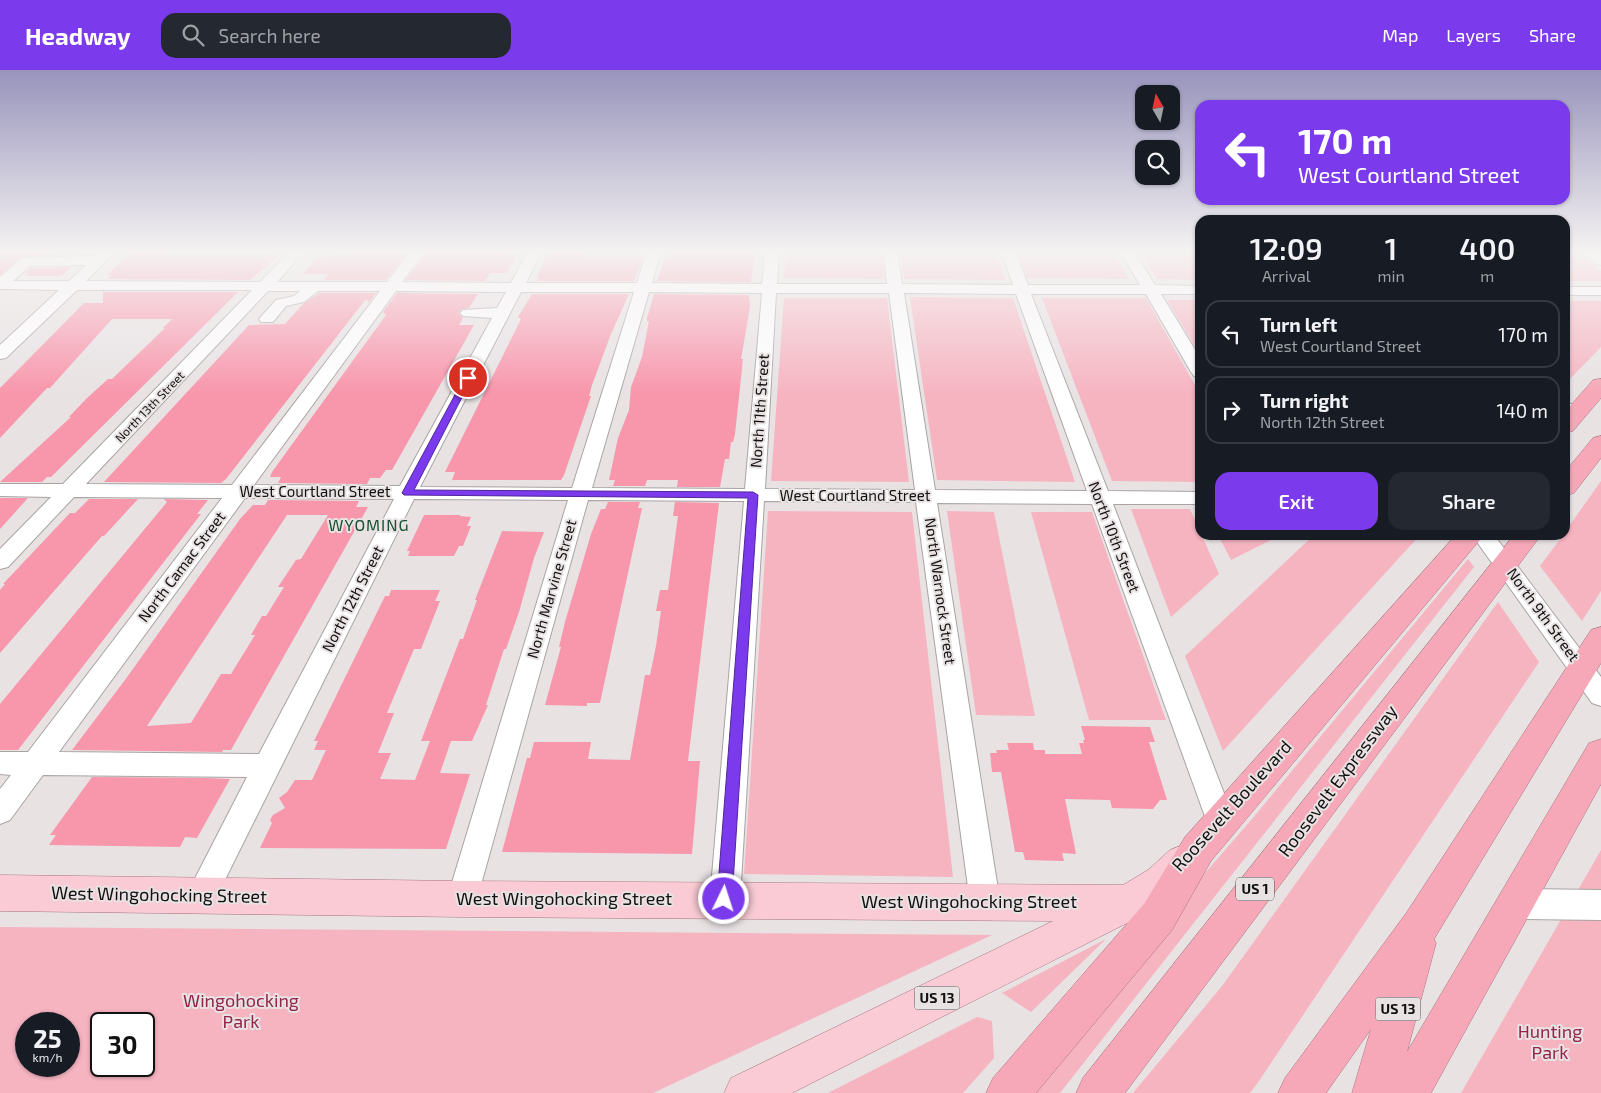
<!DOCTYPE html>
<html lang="en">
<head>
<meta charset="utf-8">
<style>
	:root { --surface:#171b24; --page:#242831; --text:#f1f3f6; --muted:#9ea1a6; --line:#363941; --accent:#7c3aed }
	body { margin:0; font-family:"Exo 2",sans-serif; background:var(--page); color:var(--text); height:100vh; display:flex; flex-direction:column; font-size:19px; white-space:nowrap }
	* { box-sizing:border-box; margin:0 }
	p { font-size:16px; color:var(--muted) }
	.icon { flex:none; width:28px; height:28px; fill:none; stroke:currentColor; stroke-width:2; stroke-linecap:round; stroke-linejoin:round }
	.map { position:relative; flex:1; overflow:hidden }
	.details { position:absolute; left:1195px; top:145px; width:375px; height:325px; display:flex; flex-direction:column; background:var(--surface); border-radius:15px; box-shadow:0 1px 4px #0004 }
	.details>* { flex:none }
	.banner { position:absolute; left:1195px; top:30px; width:375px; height:105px; border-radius:15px; box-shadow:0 1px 4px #0004; background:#7c3aed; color:#fff; overflow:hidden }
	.needle { width:32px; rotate:351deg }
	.buttons { position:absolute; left:1135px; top:15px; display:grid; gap:10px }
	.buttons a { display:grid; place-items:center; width:45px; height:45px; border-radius:10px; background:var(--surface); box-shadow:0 1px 4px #0004; font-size:25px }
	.speed { position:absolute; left:15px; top:942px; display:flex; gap:10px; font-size:25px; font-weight:700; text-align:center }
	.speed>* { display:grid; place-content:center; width:65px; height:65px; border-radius:50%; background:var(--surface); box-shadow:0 1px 4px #0004; line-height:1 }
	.speed small { font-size:12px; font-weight:400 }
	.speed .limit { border:2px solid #111; border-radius:8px; background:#fff; color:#111 }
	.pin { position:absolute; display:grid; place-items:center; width:42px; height:42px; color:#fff; margin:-21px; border:2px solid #fff; border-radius:50%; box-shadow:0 1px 5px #0007 }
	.me { position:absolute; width:55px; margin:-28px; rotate:4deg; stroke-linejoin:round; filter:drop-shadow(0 0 4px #0008) }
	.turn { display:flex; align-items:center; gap:18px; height:105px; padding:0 20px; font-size:22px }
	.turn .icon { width:65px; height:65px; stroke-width:2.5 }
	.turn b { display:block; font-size:35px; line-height:42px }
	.eta { display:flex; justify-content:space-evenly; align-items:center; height:85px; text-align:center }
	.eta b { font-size:30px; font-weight:600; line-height:35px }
	.cta { display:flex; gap:10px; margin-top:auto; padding:10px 20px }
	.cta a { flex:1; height:58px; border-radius:15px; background:var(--accent); color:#fff; font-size:20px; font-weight:600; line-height:58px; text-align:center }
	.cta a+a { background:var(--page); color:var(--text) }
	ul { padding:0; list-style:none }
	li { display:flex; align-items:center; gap:15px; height:68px; margin:0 10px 8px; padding:0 10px; border:2px solid var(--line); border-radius:15px }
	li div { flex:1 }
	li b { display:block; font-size:19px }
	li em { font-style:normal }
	header { display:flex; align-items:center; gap:30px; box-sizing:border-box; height:70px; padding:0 25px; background:var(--accent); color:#fff }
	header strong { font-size:24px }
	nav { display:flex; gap:28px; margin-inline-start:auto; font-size:18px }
	.search { width:350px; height:45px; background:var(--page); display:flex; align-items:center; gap:12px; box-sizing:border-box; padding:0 18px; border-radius:15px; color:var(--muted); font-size:19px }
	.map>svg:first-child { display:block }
</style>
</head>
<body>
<header>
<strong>Headway</strong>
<div class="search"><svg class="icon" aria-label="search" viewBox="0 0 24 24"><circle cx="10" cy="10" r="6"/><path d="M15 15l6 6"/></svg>Search here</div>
<nav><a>Map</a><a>Layers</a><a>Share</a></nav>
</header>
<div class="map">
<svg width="1601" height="1023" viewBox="0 0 1601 1023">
	<rect width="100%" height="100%" fill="#e8e2e3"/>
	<g fill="#f6b4c1" fill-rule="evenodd">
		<polygon points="786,181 881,181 884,209 784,208"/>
		<polygon points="900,181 995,181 1005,210 904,209"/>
		<polygon points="1018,181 1113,181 1129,209 1027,208"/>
		<polygon points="1140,181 1200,181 1200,210 1157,209"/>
		<polygon points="1565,181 1573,181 1601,201 1601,211 1565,211"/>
		<polygon points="910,227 1013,228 1075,412 937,410"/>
		<polygon points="784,228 887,228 909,412 771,411"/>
		<polygon points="1042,228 1146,228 1200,324 1200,412 1112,411"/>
		<polygon points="1167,230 1200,230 1200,285"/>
		<polygon points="1565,231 1601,231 1601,277 1565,314"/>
		<polygon points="1601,411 1601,521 1582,551 1540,496 1563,465 1565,465 1565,462"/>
		<polygon points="1131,439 1190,439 1219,504 1171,547"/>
		<polygon points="768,441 912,442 953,807 744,804"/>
		<polygon points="947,441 994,442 1035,646 976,645"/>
		<polygon points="1031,442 1092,442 1166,650 1089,650"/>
		<polygon points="1218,465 1281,465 1231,490"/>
		<polygon points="1314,465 1420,465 1223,681 1185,586"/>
		<polygon points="1468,489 1474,497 1060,1023 1014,1023 1252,749"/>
		<polygon points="1498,532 1539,592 1259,1011 1250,1023 1133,1023 1222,916"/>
		<polygon points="1601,780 1601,1023 1461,1023"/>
		<path d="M0 857 992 865 653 1023H0ZM26 954H69V996H26ZM101 954H144V996H101Z"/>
		<polygon points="1106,869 1031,942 1002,923"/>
		<polygon points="977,947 992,951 994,988 963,1023 828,1023"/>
	</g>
	<g fill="#f896ac" fill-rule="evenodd">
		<polygon points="0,181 89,181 85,184 21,187 0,205"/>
		<polygon points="132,181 169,181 166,184 278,186 250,210 107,209 111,205 107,205"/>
		<polygon points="349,181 409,181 386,210 324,210 329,204 303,204 318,187 346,185"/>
		<polygon points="427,181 519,181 508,201 506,203 490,203 485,211 406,210"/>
		<polygon points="549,181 588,181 585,188 643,188 634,211 537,211 539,208 537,207"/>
		<polygon points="669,181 755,181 751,212 657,211 664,189 669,188"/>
		<polygon points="72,197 63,205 58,206 26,206 29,203 24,204 31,198"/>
		<polygon points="103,222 238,222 51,407 47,407 42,412 0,412 71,347 69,347 86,329 108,309 112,309 165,258 163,258 172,249 112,249 50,318 47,318 0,368 0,318 84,233 103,233"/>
		<polygon points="319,223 376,223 369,232 366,229 226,409 221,413 104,412 249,255 285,254 303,234"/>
		<polygon points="397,223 478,224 469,238 462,239 458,243 463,248 459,255 474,255 392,400 386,400 380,408 370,408 367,414 278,413 281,407 270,407 272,402 386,245 383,242"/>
		<polygon points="532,224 629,224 611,264 592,315 589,326 591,326 564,405 561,410 452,410 455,402 445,402 521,249 518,247"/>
		<polygon points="654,224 749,225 750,237 741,289 743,289 735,364 733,372 731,372 729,389 725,389 720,417 677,417 678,410 647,410 645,416 613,416 615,410 609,410 618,368 629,340 631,317 642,287 649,251 647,251 647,248"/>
		<polygon points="0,428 28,428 0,459"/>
		<polygon points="89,429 138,429 104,466 102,466 0,583 0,520 5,514 3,514 70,443 75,443"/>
		<polygon points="164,429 208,430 197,444 201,444 18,680 0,680 0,634 167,432"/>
		<path d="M268 430 359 431 356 437H368L231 680H223L222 682 72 680 125 610 240 449 253 435H265ZM287 445H328L301 489 296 490 278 517H284L266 546H262L251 565H255L231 604H221L191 653 147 656Z"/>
		<polygon points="608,432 640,432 638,438 642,438 600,633 587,633 587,636 545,635 561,577 559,577 565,552 591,464 601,439 605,439"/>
		<polygon points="675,432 719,433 688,691 700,691 692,784 502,782 527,688 530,688 534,672 591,672 588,689 630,690 645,605 650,605 656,576 661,541 656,541 660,520 668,520 678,446 673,446"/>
		<polygon points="424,445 460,445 460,446 471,447 467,456 471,456 463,476 459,476 454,486 408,486 410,481 407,481"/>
		<polygon points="502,461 544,462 534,488 519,542 506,579 504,579 486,635 488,635 472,671 451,671 440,703 470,704 446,779 260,778 272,753 270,750 273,745 285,738 279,728 287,722 295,710 312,710 326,680 314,680 318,671 314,671 385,526 389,526 391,520 440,520 435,531 440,531 421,579 414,579 387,643 394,643 378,683 391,683 380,709 415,710 430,671 421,671 460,569 463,569 477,530 475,530"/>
		<polygon points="1081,656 1150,657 1155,672 1149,672 1167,730 1160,730 1153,739 1112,738 1110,730 1065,729 1076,784 1062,783 1064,791 1025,790 1023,782 1015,782 1001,702 992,702 990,683 997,683 996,680 1009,680 1007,673 1033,673 1034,680 1045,680 1045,684 1082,684 1079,673 1084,673 1083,670 1085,670"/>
		<polygon points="92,707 206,708 230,709 197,768 185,767 180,777 49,775 56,765 50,765"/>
	</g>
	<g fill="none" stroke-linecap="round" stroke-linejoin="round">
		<g stroke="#a9a3a4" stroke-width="2">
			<g id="minor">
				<path d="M101 181H116L86 211 260 212 290 181H305L277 212H387L411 181H425L402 212 511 213 528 181H542L526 213H637L647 181H661L652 213 762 214 765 181H779L777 214H887L883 181H897L902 214 1013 215 1001 181H1015L1028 215H1140L1120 181H1134L1155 215 1200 216V224H1161L1200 288V307L1194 306 1191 302 1146 224H1031L1108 421 1200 422V434H1113L1235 752 1231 761 1221 765 1211 761 1207 752 1092 434 937 433 1000 832 996 842 985 847 974 842 970 832 916 432 764 431 740 829 736 839 725 844 714 839 710 829 744 431 588 430 477 829 473 839 462 844 451 839 447 829 568 430 414 429 212 836 201 841 190 836 186 826 247 707 43 705 10 750 0 754V719L11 705 0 704V682H28L222 428 74 427 8 497 0 499V479L51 427 0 426V414H63L252 220H77L6 288 0 289V275L59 220 0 219V207L21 189 26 188 96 186ZM86 195 69 211H13L30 196ZM268 221H300L294 226 276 230 259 249 261 252H273L286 236 304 232 318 221H380L232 415 86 414ZM396 221 506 222 497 238 463 240 460 243 463 246 492 248 400 416 254 415ZM521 222H634L572 418 420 417ZM649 222 762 223 745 419 592 418ZM776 223H889L915 420 765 419ZM904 223 1016 224 1087 421 935 420ZM245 428 394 429 259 684 59 682Z"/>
				<polygon points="1580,181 1596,181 1601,184 1601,195 1596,194"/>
				<rect x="1565" y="217" width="36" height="8"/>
				<path d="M1565 332C1573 334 1579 338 1584 345L1581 349 1575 350 1565 346Z"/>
				<polygon points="1472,465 1494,465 1601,607 1601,636 1592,633"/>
				<polygon points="1514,819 1601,820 1601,850 1514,849 1503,844 1499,834 1503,824"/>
			</g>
		</g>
		<g stroke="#a7737e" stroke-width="1">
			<path id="major" d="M1183 775 1196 780 1201 792C1190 817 1164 831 1141 846L792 1023H724L731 1008 1053 851 462 847 0 841V805L462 811 1123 815 1148 800 1170 780Z"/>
		</g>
		<g stroke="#a7737e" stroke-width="1">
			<g id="highway">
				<polygon points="1601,309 1601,328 1573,361 1565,363 1565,342 1593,310"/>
				<polygon points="1601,366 1601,388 1574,423 1565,426 1565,402 1593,368"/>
				<polygon points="1456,465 1484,465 1211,791 1172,860 1036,1023 986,1023 993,1008 1144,834 1185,767"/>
				<polygon points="1514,465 1541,465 1125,1023 1076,1023 1083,1008"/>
				<polygon points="1601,557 1601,593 1434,869 1436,873 1407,982 1589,673 1601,669 1601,714 1431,1023 1352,1023 1371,959 1326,1023 1278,1023 1285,1008 1407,842 1591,560"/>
			</g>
		</g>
		<use href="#minor" fill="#fff" fill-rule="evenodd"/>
		<use href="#major" fill="#facbd4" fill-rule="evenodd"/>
		<use href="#highway" fill="#f6a8b8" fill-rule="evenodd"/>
	</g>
	<linearGradient id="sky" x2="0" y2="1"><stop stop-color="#9894bc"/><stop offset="0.56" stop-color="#f5f2f2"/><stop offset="1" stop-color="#f5f2f2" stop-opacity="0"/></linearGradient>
	<rect width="1601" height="324" fill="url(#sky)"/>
	<polygon fill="#7c3aed" stroke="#51269a" points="468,306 472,308 414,420 753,422 758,425 732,829 730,835 724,837 719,835 717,829 748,428 404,425 402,423 464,308"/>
	<g text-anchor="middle" stroke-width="4" stroke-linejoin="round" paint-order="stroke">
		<g font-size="12" fill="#131112" stroke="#e8e2e3">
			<text transform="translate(150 337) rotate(-46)" y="4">North 13th Street</text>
		</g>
		<g fill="#e8e2e3" stroke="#535051" stroke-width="1">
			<rect x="1236" y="807.5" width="38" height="23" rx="4"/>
			<rect x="914.5" y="916.5" width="45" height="23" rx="4"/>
			<rect x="1375.5" y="927.5" width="45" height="23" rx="4"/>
		</g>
		<g font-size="14" font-weight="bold" fill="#131112">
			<text x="1255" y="824">US 1</text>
			<text x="937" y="933">US 13</text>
			<text x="1398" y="944">US 13</text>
		</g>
		<g font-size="15" fill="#131112" stroke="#e8e2e3">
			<text transform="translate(760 341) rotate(-86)" y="5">North 11th Street</text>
			<text x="315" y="427">West Courtland Street</text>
			<text x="855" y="431">West Courtland Street</text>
			<text transform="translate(1114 467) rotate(69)" y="5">North 10th Street</text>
			<text transform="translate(182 497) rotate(-53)" y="5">North Camac Street</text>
			<text transform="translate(552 519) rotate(-74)" y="5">North Marvine Street</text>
			<text transform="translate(940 521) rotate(82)" y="5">North Warnock Street</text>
			<text transform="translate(353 529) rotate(-63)" y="5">North 12th Street</text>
			<text transform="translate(1543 545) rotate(54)" y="5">North 9th Street</text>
		</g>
		<g font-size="16" letter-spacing="1" fill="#175132" stroke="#e8e2e3">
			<text x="369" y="461">WYOMING</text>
		</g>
		<g font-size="18" fill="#131112" stroke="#e8e2e3">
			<text transform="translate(1338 711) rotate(-53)" y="6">Roosevelt Expressway</text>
			<text transform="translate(1232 736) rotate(-48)" y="6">Roosevelt Boulevard</text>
			<text transform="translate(159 825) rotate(1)" y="6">West Wingohocking Street</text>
			<text x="564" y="835">West Wingohocking Street</text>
			<text x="969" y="838">West Wingohocking Street</text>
		</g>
		<g font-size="18" fill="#942349" stroke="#e8e2e3">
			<text x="241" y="937">Wingohocking<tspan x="241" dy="21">Park</tspan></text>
			<text x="1550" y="968">Hunting<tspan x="1550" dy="21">Park</tspan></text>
		</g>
	</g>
</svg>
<div class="buttons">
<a><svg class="needle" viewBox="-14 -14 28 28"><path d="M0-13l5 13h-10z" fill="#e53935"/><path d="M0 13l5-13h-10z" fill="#9ea1a6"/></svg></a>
<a><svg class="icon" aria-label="search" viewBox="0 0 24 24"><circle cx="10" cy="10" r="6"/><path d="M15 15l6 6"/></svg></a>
</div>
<div class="speed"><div>25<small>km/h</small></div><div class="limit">30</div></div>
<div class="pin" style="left:468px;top:308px;background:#d93025"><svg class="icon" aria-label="arrive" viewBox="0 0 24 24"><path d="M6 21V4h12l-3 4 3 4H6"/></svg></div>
<svg class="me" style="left:724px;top:829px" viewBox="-20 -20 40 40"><circle r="17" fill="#7c3aed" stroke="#fff" stroke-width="3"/><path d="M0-11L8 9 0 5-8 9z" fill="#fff"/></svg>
<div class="banner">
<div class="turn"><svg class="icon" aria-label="left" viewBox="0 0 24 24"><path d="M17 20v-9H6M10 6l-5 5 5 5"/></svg><div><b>170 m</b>West Courtland Street</div></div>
</div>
<section class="details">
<div class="eta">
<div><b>12:09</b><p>Arrival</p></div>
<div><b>1</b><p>min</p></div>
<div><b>400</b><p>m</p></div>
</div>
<ul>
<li><svg class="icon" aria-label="left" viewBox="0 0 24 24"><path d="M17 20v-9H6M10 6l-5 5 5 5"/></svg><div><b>Turn left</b><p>West Courtland Street</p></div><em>170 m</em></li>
<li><svg class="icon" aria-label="right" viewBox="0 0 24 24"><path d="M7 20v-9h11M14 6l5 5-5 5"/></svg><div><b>Turn right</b><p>North 12th Street</p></div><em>140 m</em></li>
</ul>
<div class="cta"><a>Exit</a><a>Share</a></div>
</section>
</div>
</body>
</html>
